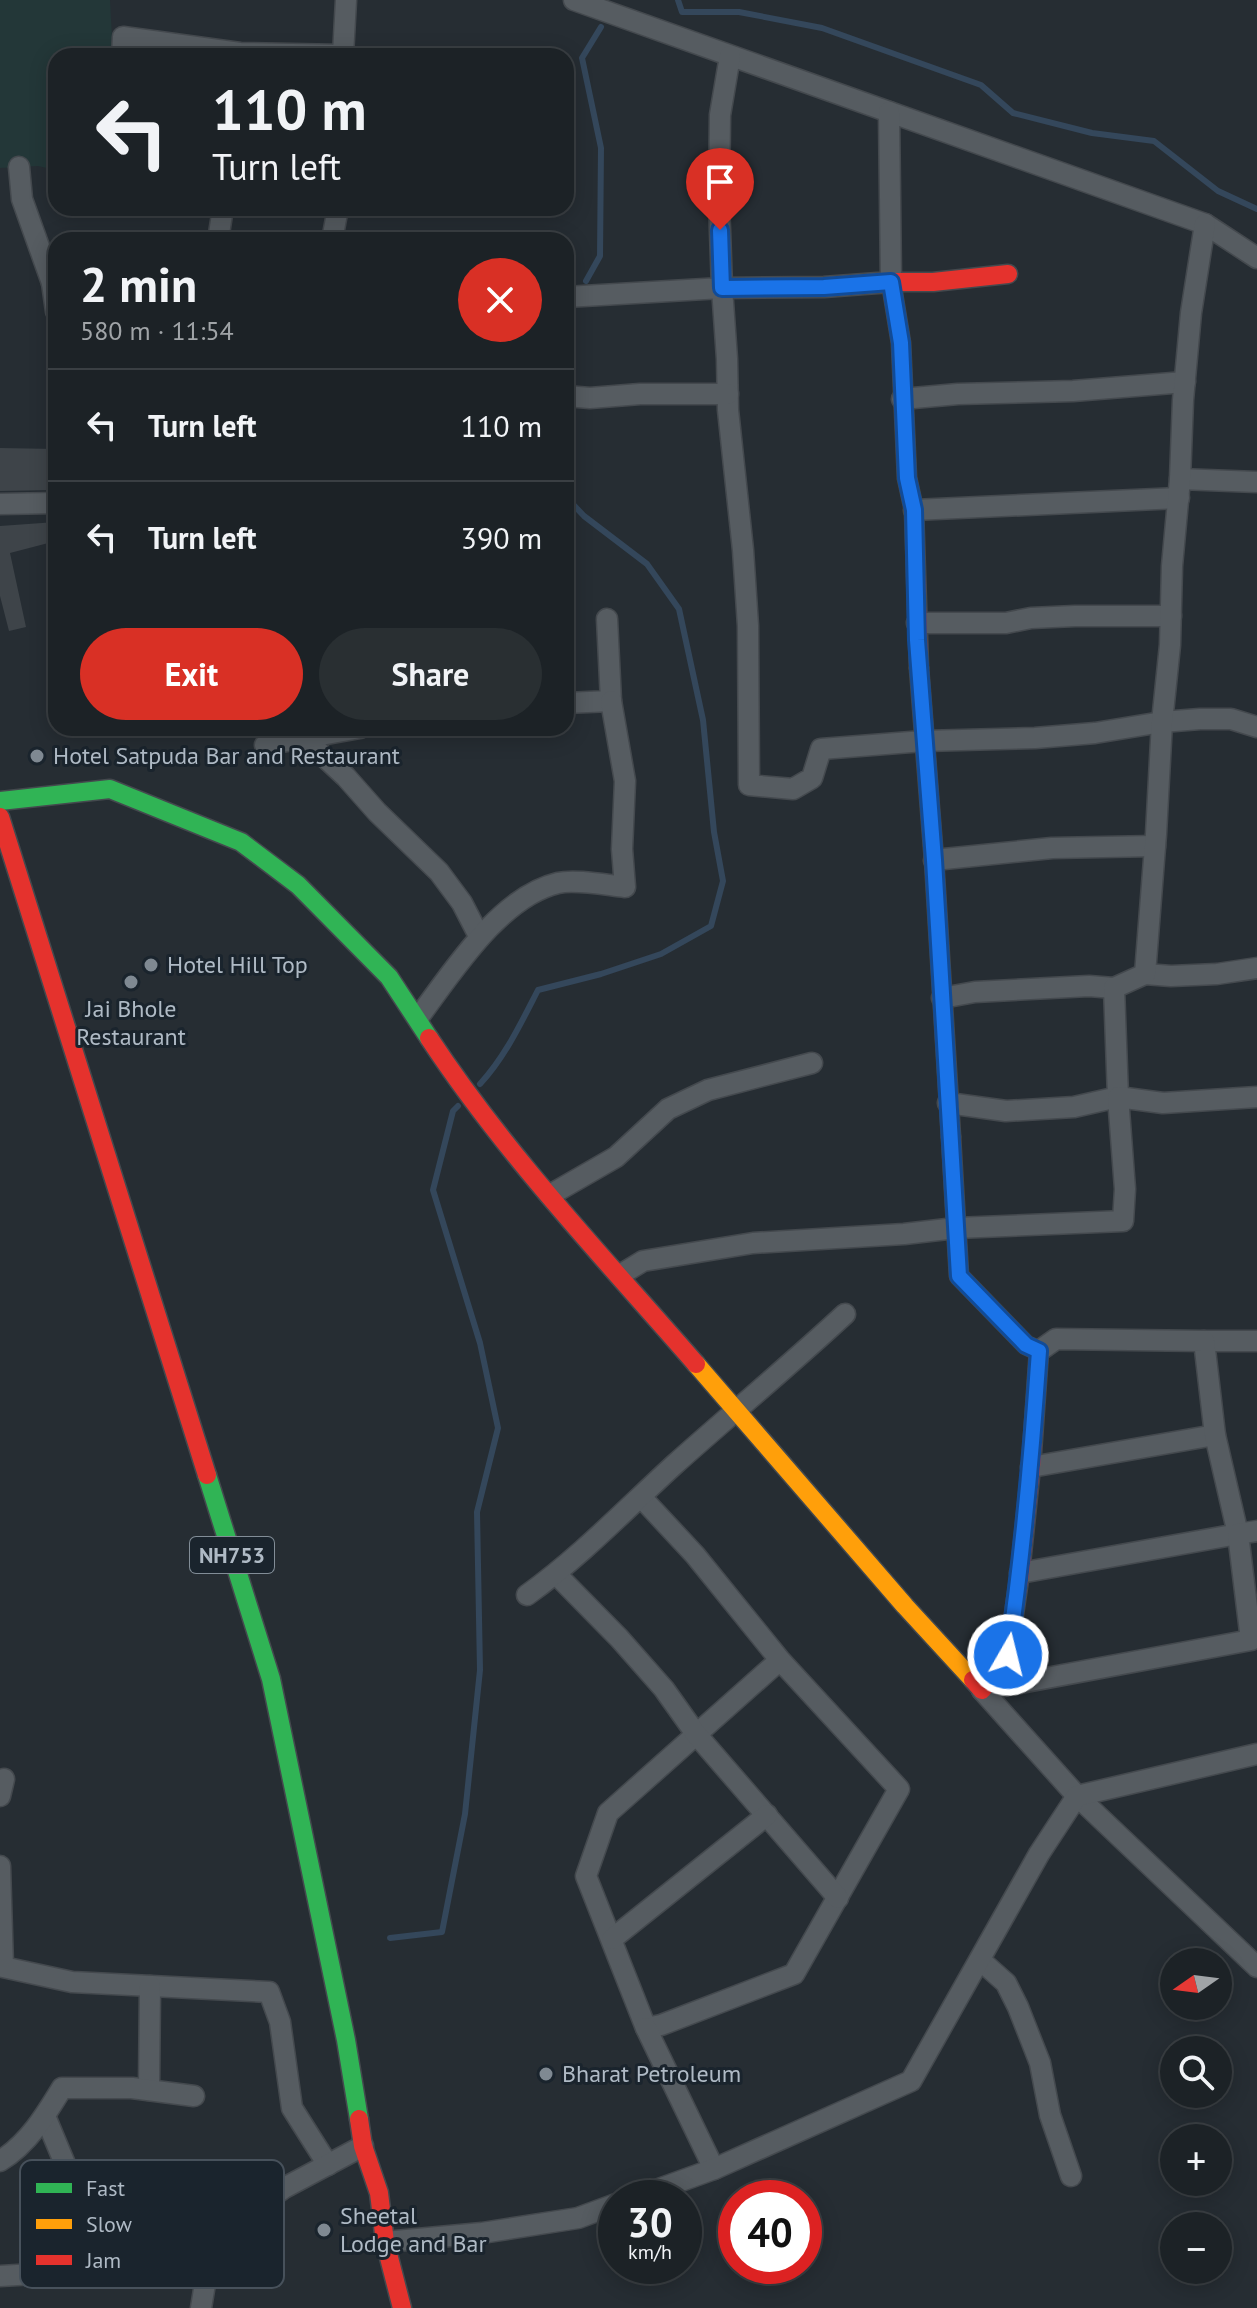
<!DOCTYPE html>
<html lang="en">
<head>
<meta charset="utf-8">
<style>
	:root { --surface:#1c2226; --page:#292f32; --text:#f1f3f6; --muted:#a0a4a7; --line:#3a3f43; --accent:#d93025 }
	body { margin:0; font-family:"PT Sans",sans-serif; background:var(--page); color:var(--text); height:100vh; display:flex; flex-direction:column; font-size:30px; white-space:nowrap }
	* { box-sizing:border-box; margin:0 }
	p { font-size:26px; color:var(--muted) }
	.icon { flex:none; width:44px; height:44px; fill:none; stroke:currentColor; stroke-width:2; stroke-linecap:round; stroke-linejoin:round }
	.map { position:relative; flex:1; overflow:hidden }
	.details { position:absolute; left:48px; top:232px; width:526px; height:504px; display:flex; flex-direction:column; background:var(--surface); border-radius:24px; box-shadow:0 4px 20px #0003,0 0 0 2px var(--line) }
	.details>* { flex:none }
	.banner { position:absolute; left:48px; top:48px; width:526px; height:168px; border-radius:24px; box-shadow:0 4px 20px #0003,0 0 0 2px var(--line); background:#1c2226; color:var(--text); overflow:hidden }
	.needle { width:52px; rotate:256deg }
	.tools { position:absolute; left:1160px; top:1948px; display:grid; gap:16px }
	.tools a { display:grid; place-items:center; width:72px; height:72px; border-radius:50%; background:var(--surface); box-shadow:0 4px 20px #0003,0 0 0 2px var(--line); font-size:40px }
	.speed { position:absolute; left:598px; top:2180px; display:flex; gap:16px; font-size:40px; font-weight:700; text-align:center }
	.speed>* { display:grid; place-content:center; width:104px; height:104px; border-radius:50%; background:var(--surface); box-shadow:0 4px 20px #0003,0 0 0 2px var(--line); line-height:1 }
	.speed small { font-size:20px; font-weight:400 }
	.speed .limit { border:12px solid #d22; background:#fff; color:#111 }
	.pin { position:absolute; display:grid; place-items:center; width:68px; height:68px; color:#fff; margin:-82px -34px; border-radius:50% 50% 50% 0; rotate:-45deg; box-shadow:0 0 8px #0007 }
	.pin .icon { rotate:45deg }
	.me { position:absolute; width:88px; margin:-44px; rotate:8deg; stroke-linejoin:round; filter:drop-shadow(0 0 6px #0008) }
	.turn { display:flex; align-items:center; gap:28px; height:168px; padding:0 32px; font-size:36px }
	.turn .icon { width:104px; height:104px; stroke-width:2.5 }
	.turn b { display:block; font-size:56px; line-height:68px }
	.round { display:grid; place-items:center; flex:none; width:84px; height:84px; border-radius:42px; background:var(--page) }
	.summary { display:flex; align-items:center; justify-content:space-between; height:136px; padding:0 32px }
	h1 { font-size:48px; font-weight:700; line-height:60px }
	.cta { display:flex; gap:16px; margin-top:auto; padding:16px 32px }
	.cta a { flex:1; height:92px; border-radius:48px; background:var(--accent); color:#fff; font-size:32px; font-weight:700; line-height:92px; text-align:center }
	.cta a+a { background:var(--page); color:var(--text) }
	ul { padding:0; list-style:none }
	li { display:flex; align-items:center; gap:24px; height:112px; padding:0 32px; border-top:2px solid var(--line) }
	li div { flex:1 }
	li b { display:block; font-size:30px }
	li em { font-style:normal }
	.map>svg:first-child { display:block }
</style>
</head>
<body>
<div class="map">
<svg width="1257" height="2308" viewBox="0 0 1257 2308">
	<rect width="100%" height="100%" fill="#262d33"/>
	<polygon fill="#233738" points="0,0 110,0 113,56 56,56 56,170 38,166 0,168"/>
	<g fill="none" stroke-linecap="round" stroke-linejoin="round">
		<g stroke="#34475b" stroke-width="6">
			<polyline points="678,0 682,12 739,12 822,28 981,85 1013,113 1092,133 1154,141 1218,191 1257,209"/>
			<polyline points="586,281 600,256 601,148 582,58 601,27"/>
			<polyline points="566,318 570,311"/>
			<path d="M480 1084C505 1057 521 1023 538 990L601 974 661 954 711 926 723 881 714 832 703 720 679 609 647 564 584 516 566 497"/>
			<polyline points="390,1938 442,1932 465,1814 480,1670 477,1512 498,1428 480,1343 433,1190 453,1111 458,1106"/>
		</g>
	</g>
	<g fill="#3e4449">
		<polygon points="0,448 56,449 56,490 0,491"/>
		<polygon points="56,522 56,541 10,553 26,627 9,631 0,596 0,526"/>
	</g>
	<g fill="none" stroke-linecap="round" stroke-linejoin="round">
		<g stroke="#44494e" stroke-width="23">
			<g id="street">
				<polyline points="574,0 1205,224 1257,258"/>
				<polyline points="122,56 123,37 240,53 343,55 346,0"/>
				<polyline points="889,112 891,282 824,287 722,288 727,359 728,410 743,550 748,626 749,785 793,789 812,778 821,749 924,741 1035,738 1095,733 1162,722 1200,719 1231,719 1257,727"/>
				<polyline points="19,167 22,199 52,283"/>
				<polyline points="218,240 223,208"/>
				<polyline points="332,240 338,208"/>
				<polyline points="56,281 52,283 56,311"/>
				<polyline points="566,297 722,288 719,202 720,115 730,56"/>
				<polyline points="566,396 590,398 640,394 728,394"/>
				<polyline points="902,399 958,394 1073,391 1185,382"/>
				<polyline points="1180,479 1257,482"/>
				<polyline points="0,504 56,503"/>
				<polyline points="914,510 1179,498"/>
				<polyline points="917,623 1006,623 1031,618 1075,616 1171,616"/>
				<polyline points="566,703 611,701 607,619"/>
				<polyline points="304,738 346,777 377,812 439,872 462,903 479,936"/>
				<polyline points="265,745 360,728"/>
				<polyline points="934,860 1052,848 1155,846"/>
				<polyline points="1145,974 1171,976 1217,974 1257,968"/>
				<polyline points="942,998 975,992 1089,986 1114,988"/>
				<path d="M418 1018C452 973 499 897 558 883 575 879 606 885 625 887L622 849 625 781 611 701"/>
				<polyline points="948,1103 1006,1111 1074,1107 1118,1097 1114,988 1145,974 1156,834 1162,722 1170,645 1172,566 1180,479 1183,400 1191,313 1205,224"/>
				<polyline points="550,1195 616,1157 668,1109 708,1090 812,1063"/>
				<polyline points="620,1275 643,1261 753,1243 904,1234 956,1228 1123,1221 1125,1189 1118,1097 1163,1103 1257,1097"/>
				<polyline points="1204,1341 1257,1341"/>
				<polyline points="1031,1467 1215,1435"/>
				<polyline points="641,1497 695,1555 780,1660 899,1789 794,1974 661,2025 646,2028 586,1876 608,1813 780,1660"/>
				<polyline points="1020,1573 1238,1534 1215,1435 1204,1341 1056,1339 1039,1351"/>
				<polyline points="556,1574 619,1638 664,1689 696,1734 838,1898"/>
				<path d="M527 1595C580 1557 626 1509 674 1465 731 1414 789 1366 845 1314"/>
				<polyline points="982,1690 1251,1640 1238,1534 1257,1531"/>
				<polyline points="982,1690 1077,1796 1257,1967"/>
				<polyline points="0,1796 4,1779"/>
				<polyline points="0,1866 3,1967 72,1982 269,1992 280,2022 292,2108 328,2165"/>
				<polyline points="612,1939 767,1815"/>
				<polyline points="980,1960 1006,1983 1018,2007 1040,2063 1050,2115 1071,2176"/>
				<polyline points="646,2028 714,2169"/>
				<polyline points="149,2090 150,1986"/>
				<polyline points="45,2116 65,2164 86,2271"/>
				<path d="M0 2161C28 2144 45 2116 62 2088H132L194 2096"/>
				<polyline points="634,2198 714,2169 911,2081 1039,1854 1077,1796 1257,1754"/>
				<polyline points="385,2242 482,2233 578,2218 616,2204"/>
				<polyline points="0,2276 86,2271 173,2276 206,2275"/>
				<polyline points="201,2308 212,2241 284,2188 363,2146"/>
			</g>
		</g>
		<g stroke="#44494e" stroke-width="21">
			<g id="fast">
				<polyline points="0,801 110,789 241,842 298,885 389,977 429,1038"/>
				<polyline points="207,1475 271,1679 346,2040 359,2119"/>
			</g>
		</g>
		<g stroke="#44494e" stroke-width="21">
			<g id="slow">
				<polyline points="919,668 934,860 951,1137"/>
				<polyline points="696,1364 905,1606 973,1680"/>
			</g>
		</g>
		<g stroke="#44494e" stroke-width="21">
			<g id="jam">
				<polyline points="919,668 914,510 907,478 901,343 891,282 933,282 1008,274"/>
				<polyline points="0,817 207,1475"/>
				<path d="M429 1038C506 1155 604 1258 696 1364"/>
				<polyline points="951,1137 959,1276 1026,1345 1039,1351 1031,1467 1020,1573 1008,1655 982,1690 973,1680"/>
				<polyline points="359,2119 363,2146 379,2193 385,2242 402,2308"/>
			</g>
		</g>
		<use href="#street" stroke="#565c61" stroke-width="20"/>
		<use href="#fast" stroke="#30b455" stroke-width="18"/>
		<use href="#slow" stroke="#ff9f0a" stroke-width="18"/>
		<use href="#jam" stroke="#e5322d" stroke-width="18"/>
	</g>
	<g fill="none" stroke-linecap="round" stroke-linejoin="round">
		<g stroke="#114b97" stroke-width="20">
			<path id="route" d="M720 230 722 288 824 287 891 282 901 343 907 478 914 510 917 640 934 860 959 1276 1026 1345 1039 1351C1032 1453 1023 1554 1008 1655"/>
		</g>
		<use href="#route" stroke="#1a73e8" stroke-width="14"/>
	</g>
	<g fill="#7f8992" stroke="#1a242d" stroke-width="3">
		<circle cx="37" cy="756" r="8"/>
		<circle cx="151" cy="965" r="8"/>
		<circle cx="131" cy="982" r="8"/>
		<circle cx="546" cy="2074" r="8"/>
		<circle cx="324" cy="2230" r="8"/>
	</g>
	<g text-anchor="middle" stroke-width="6" stroke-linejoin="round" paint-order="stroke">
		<rect fill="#1a242d" stroke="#828d97" stroke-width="2" x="190" y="1537" width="84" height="36" rx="6"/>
		<g font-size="22" font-weight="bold" fill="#afbac5">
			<text x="232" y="1563">NH753</text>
		</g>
		<g font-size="24" fill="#afbac5" stroke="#1a242d" text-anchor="start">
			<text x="53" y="764">Hotel Satpuda Bar and Restaurant</text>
			<text x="167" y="973">Hotel Hill Top</text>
			<text x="131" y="1017" text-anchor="middle">Jai Bhole<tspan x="131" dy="28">Restaurant</tspan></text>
			<text x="562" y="2082">Bharat Petroleum</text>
			<text x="340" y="2224">Sheetal<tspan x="340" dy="28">Lodge and Bar</tspan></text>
		</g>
	</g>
	<rect x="20" y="2160" width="264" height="128" rx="12" fill="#1a242d" stroke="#47515b" stroke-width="2"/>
	<rect x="36" y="2183" width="36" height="10" fill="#30b455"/>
	<rect x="36" y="2219" width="36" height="10" fill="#ff9f0a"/>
	<rect x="36" y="2255" width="36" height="10" fill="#e5322d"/>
	<g font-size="22" fill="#afbac5">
		<text x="86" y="2196">Fast</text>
		<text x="86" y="2232">Slow</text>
		<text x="86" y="2268">Jam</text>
	</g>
</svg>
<div class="tools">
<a><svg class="needle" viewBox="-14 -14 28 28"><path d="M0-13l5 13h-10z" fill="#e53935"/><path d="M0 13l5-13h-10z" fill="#a0a4a7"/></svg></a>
<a><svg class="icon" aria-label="search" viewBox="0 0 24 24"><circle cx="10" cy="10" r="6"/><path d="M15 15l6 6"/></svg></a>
<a>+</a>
<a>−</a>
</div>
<div class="speed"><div>30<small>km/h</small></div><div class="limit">40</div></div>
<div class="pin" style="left:720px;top:230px;background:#d93025"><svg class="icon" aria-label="arrive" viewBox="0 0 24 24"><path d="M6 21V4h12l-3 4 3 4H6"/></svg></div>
<svg class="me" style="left:1008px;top:1655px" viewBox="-20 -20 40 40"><circle r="17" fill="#1a73e8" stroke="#fff" stroke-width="3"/><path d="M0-11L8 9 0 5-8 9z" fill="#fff"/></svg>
<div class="banner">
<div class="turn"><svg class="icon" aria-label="left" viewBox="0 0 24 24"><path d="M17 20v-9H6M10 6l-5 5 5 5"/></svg><div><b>110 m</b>Turn left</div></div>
</div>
<section class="details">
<div class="summary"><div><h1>2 min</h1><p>580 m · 11:54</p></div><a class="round" style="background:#d93025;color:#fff"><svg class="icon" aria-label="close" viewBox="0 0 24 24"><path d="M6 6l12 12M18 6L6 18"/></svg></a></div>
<ul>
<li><svg class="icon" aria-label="left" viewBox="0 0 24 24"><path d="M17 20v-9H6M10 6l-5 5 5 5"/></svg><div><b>Turn left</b></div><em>110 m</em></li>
<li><svg class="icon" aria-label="left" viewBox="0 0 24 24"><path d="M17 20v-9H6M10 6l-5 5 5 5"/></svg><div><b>Turn left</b></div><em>390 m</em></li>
</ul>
<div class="cta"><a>Exit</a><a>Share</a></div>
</section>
</div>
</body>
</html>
